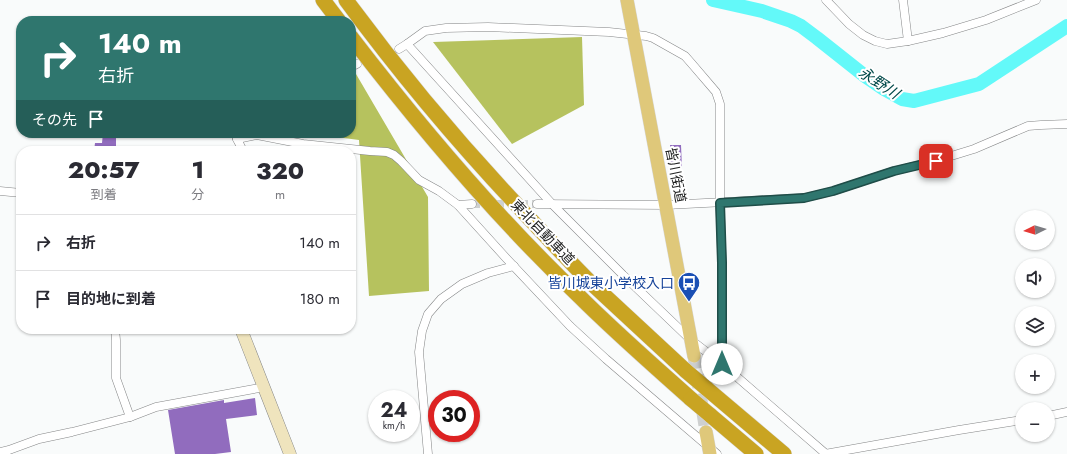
<!DOCTYPE html>
<html lang="ja">
<head>
<meta charset="utf-8">
<style>
	:root { --surface:#fff; --page:#f7f7f7; --text:#2b2b33; --muted:#7c7c81; --line:#e1e1e2 }
	body { margin:0; font-family:Jost,"Noto Sans JP",sans-serif; background:var(--page); color:var(--text); height:100vh; display:flex; flex-direction:column; font-size:15px; white-space:nowrap }
	* { box-sizing:border-box; margin:0 }
	p { font-size:13px; color:var(--muted) }
	.icon { flex:none; width:22px; height:22px; fill:none; stroke:currentColor; stroke-width:2; stroke-linecap:round; stroke-linejoin:round }
	.map { position:relative; flex:1; overflow:hidden }
	.details { position:absolute; left:16px; top:146px; width:340px; height:188px; display:flex; flex-direction:column; background:var(--surface); border-radius:16px; box-shadow:0 1px 3px #0004 }
	.details>* { flex:none }
	.top-card { position:absolute; left:16px; top:16px; width:340px; height:122px; border-radius:16px; box-shadow:0 1px 3px #0004; background:#2f766e; color:#fff; overflow:hidden }
	.needle { width:26px; rotate:265deg }
	.controls { position:absolute; left:1015px; top:210px; display:grid; gap:8px }
	.controls a { display:grid; place-items:center; width:40px; height:40px; border-radius:50%; background:var(--surface); box-shadow:0 1px 3px #0004; font-size:20px }
	.speed { position:absolute; left:368px; top:390px; display:flex; gap:8px; font-size:20px; font-weight:700; text-align:center }
	.speed>* { display:grid; place-content:center; width:52px; height:52px; border-radius:50%; background:var(--surface); box-shadow:0 1px 3px #0004; line-height:1 }
	.speed small { font-size:10px; font-weight:400 }
	.speed .limit { border:6px solid #d22; background:#fff; color:#111 }
	.pin { position:absolute; display:grid; place-items:center; width:34px; height:34px; color:#fff; margin:-17px; border-radius:8px; box-shadow:0 2px 6px #0006 }
	.me { position:absolute; width:44px; margin:-22px; rotate:0deg; stroke-linejoin:round; filter:drop-shadow(0 0 3px #0008) }
	.turn { display:flex; align-items:center; gap:14px; height:84px; padding:0 16px; font-size:18px }
	.turn .icon { width:52px; height:52px; stroke-width:2.5 }
	.turn b { display:block; font-size:28px; line-height:34px }
	.then { display:flex; align-items:center; height:38px; padding:0 16px; background:#0003; gap:8px; font-size:15px }
	.eta { display:flex; justify-content:space-evenly; align-items:center; height:68px; text-align:center }
	.eta b { font-size:24px; font-weight:800; line-height:28px }
	ul { padding:0; list-style:none }
	li { display:flex; align-items:center; gap:12px; height:56px; padding:0 16px; border-top:1px solid var(--line) }
	li div { flex:1 }
	li b { display:block; font-size:15px }
	li em { font-style:normal }
	.map>svg:first-child { display:block }
</style>
</head>
<body>
<div class="map">
<svg width="1067" height="454" viewBox="0 0 1067 454">
	<rect width="100%" height="100%" fill="#f9fbfb"/>
	<g fill="#b6c25e">
		<polygon points="582,37 584,105 512,144 433,42"/>
		<polygon points="356,74 428,197 429,291 369,296 359,140 306,133 351,133 351,111 355,111"/>
	</g>
	<g fill="none" stroke-linecap="round" stroke-linejoin="round">
		<polyline stroke="#63f9f9" stroke-width="14" points="713,0 762,11 791,21 801,26 817,38 865,76 884,89 902,99 914,101 979,84 1067,26"/>
	</g>
	<g fill="#916cbe">
		<polygon points="103,133 116,134 116,151 94,151 95,143 102,143"/>
		<polygon points="670,145 681,145 682,169 671,169"/>
		<polygon points="255,398 257,415 226,419 231,452 215,454 175,454 168,410 224,400 224,403"/>
	</g>
	<g fill="none" stroke-linecap="round" stroke-linejoin="round">
		<polyline stroke="#ced0d0" stroke-width="8" stroke-dasharray="8 4" stroke-linecap="butt" points="472,204 537,204"/>
		<polyline stroke="#ced0d0" stroke-width="13" stroke-dasharray="13 6" stroke-linecap="butt" points="694,356 706,432"/>
		<g stroke="#858687" stroke-width="9">
			<g id="street">
				<polyline points="826,0 849,24 863,35 875,41 887,44 908,41 943,33 986,20 1036,0"/>
				<polyline points="903,0 908,41"/>
				<polyline points="407,44 425,31 446,28 488,27 609,32 646,36 653,38 685,56 692,64 716,92 720,104 720,203 722,263 722,364"/>
				<polyline points="399,49 407,44 553,205 623,275 691,340 722,364 826,454"/>
				<polyline points="351,67 357,64"/>
				<polyline points="237,133 237,139 243,151"/>
				<polyline points="237,139 257,135 303,144 370,151 387,152 394,155 401,161 419,180 439,191 458,205 506,258 570,326 606,359 717,454"/>
				<polyline points="0,191 21,193"/>
				<polyline points="537,204 666,205 804,198 833,191 894,171 935,161 974,149 1028,126 1041,125 1067,124"/>
				<polyline points="458,205 472,204"/>
				<polyline points="115,329 116,340 116,378 130,417"/>
				<polyline points="1048,416 1067,412"/>
				<polyline points="0,452 9,450 39,439 72,432 130,417 156,407 265,387"/>
				<polyline points="428,454 419,352 422,331 428,314 441,299 462,284 488,273 514,266"/>
				<polyline points="825,454 959,430 1022,420"/>
			</g>
		</g>
		<g stroke="#858687" stroke-width="13">
			<polyline id="secondary" points="241,329 290,454"/>
		</g>
		<g stroke="#d7d7d7" stroke-width="14">
			<g id="primary">
				<polyline points="627,0 694,356"/>
				<polyline points="706,432 710,454"/>
			</g>
		</g>
		<g stroke="#d7d7d7" stroke-width="16">
			<g id="highway">
				<polyline points="323,0 339,21"/>
				<path d="M346 0C399 72 456 140 517 205 541 231 565 257 590 282 622 312 654 341 686 371"/>
				<path d="M351 37C421 128 496 217 579 296 615 332 653 365 691 399"/>
				<polyline points="706,388 784,454"/>
				<polyline points="710,415 756,454"/>
			</g>
		</g>
		<use href="#street" stroke="#fff" stroke-width="8"/>
		<use href="#secondary" stroke="#efe4bd" stroke-width="12"/>
		<use href="#primary" stroke="#dfc87a" stroke-width="13"/>
		<use href="#highway" stroke="#c9a422" stroke-width="15"/>
		<g stroke="#d7d7d7" stroke-width="16" stroke-linecap="butt">
			<g id="highway-bridge">
				<polyline points="686,371 706,388"/>
				<polyline points="691,399 710,415"/>
			</g>
		</g>
		<use href="#highway-bridge" stroke="#c9a422" stroke-width="15"/>
	</g>
	<g fill="none" stroke-linecap="round" stroke-linejoin="round">
		<g stroke="#1f4d48" stroke-width="10">
			<polyline id="route" points="722,364 722,263 720,203 804,198 833,191 894,171 936,161"/>
		</g>
		<use href="#route" stroke="#2f766e" stroke-width="7"/>
	</g>
	<defs>
		<g id="bus-pin" transform="scale(1.15)"><path d="M0 17L-7.5 6A9.5 9.5 0 1 1 7.5 6Z" fill="#1a4fb4" stroke="#fff"/><path d="M-5-6H5V4H4V6H2V4H-2V6H-4V4H-5ZM-3.5-4V0h7V-4ZM-3.5 1.2v1.5H-2V1.2ZM2 1.2v1.5H3.5V1.2Z" fill="#fff"/></g>
	</defs>
	<g fill-rule="evenodd">
		<use href="#bus-pin" x="689" y="283"/>
	</g>
	<g text-anchor="middle" stroke-width="4" stroke-linejoin="round" paint-order="stroke">
		<g font-size="14" fill="#222323" stroke="#fff">
			<text transform="translate(676 175) rotate(79)" y="5">皆川街道</text>
			<text transform="translate(543 232) rotate(46)" y="5">東北自動車道</text>
		</g>
		<g font-size="14" fill="#164399" stroke="#fff" text-anchor="end">
			<text x="674" y="288">皆川城東小学校入口</text>
		</g>
		<g font-size="15" font-style="italic" fill="#004949" stroke="#fff">
			<text transform="translate(879 83) rotate(33)" y="5">永野川</text>
		</g>
	</g>
</svg>
<div class="controls">
<a><svg class="needle" viewBox="-14 -14 28 28"><path d="M0-13l5 13h-10z" fill="#e53935"/><path d="M0 13l5-13h-10z" fill="#7c7c81"/></svg></a>
<a><svg class="icon" aria-label="sound" viewBox="0 0 24 24"><path d="M4 9h4l5-4v14l-5-4H4zM17 9q2 3 0 6"/></svg></a>
<a><svg class="icon" aria-label="layers" viewBox="0 0 24 24"><path d="M12 4l9 5-9 5-9-5zM3 14l9 5 9-5"/></svg></a>
<a>+</a>
<a>−</a>
</div>
<div class="speed"><div>24<small>km/h</small></div><div class="limit">30</div></div>
<div class="pin" style="left:936px;top:161px;background:#d93025"><svg class="icon" aria-label="arrive" viewBox="0 0 24 24"><path d="M6 21V4h12l-3 4 3 4H6"/></svg></div>
<svg class="me" style="left:722px;top:364px" viewBox="-20 -20 40 40"><circle r="19" fill="#fff"/><path d="M0-13L10 11 0 6-10 11z" fill="#2f766e"/></svg>
<div class="top-card">
<div class="turn"><svg class="icon" aria-label="right" viewBox="0 0 24 24"><path d="M7 20v-9h11M14 6l5 5-5 5"/></svg><div><b>140 m</b>右折</div></div>
<div class="then">その先<svg class="icon" aria-label="arrive" viewBox="0 0 24 24"><path d="M6 21V4h12l-3 4 3 4H6"/></svg></div>
</div>
<section class="details">
<div class="eta">
<div><b>20:57</b><p>到着</p></div>
<div><b>1</b><p>分</p></div>
<div><b>320</b><p>m</p></div>
</div>
<ul>
<li><svg class="icon" aria-label="right" viewBox="0 0 24 24"><path d="M7 20v-9h11M14 6l5 5-5 5"/></svg><div><b>右折</b></div><em>140 m</em></li>
<li><svg class="icon" aria-label="arrive" viewBox="0 0 24 24"><path d="M6 21V4h12l-3 4 3 4H6"/></svg><div><b>目的地に到着</b></div><em>180 m</em></li>
</ul>
</section>
</div>
</body>
</html>
